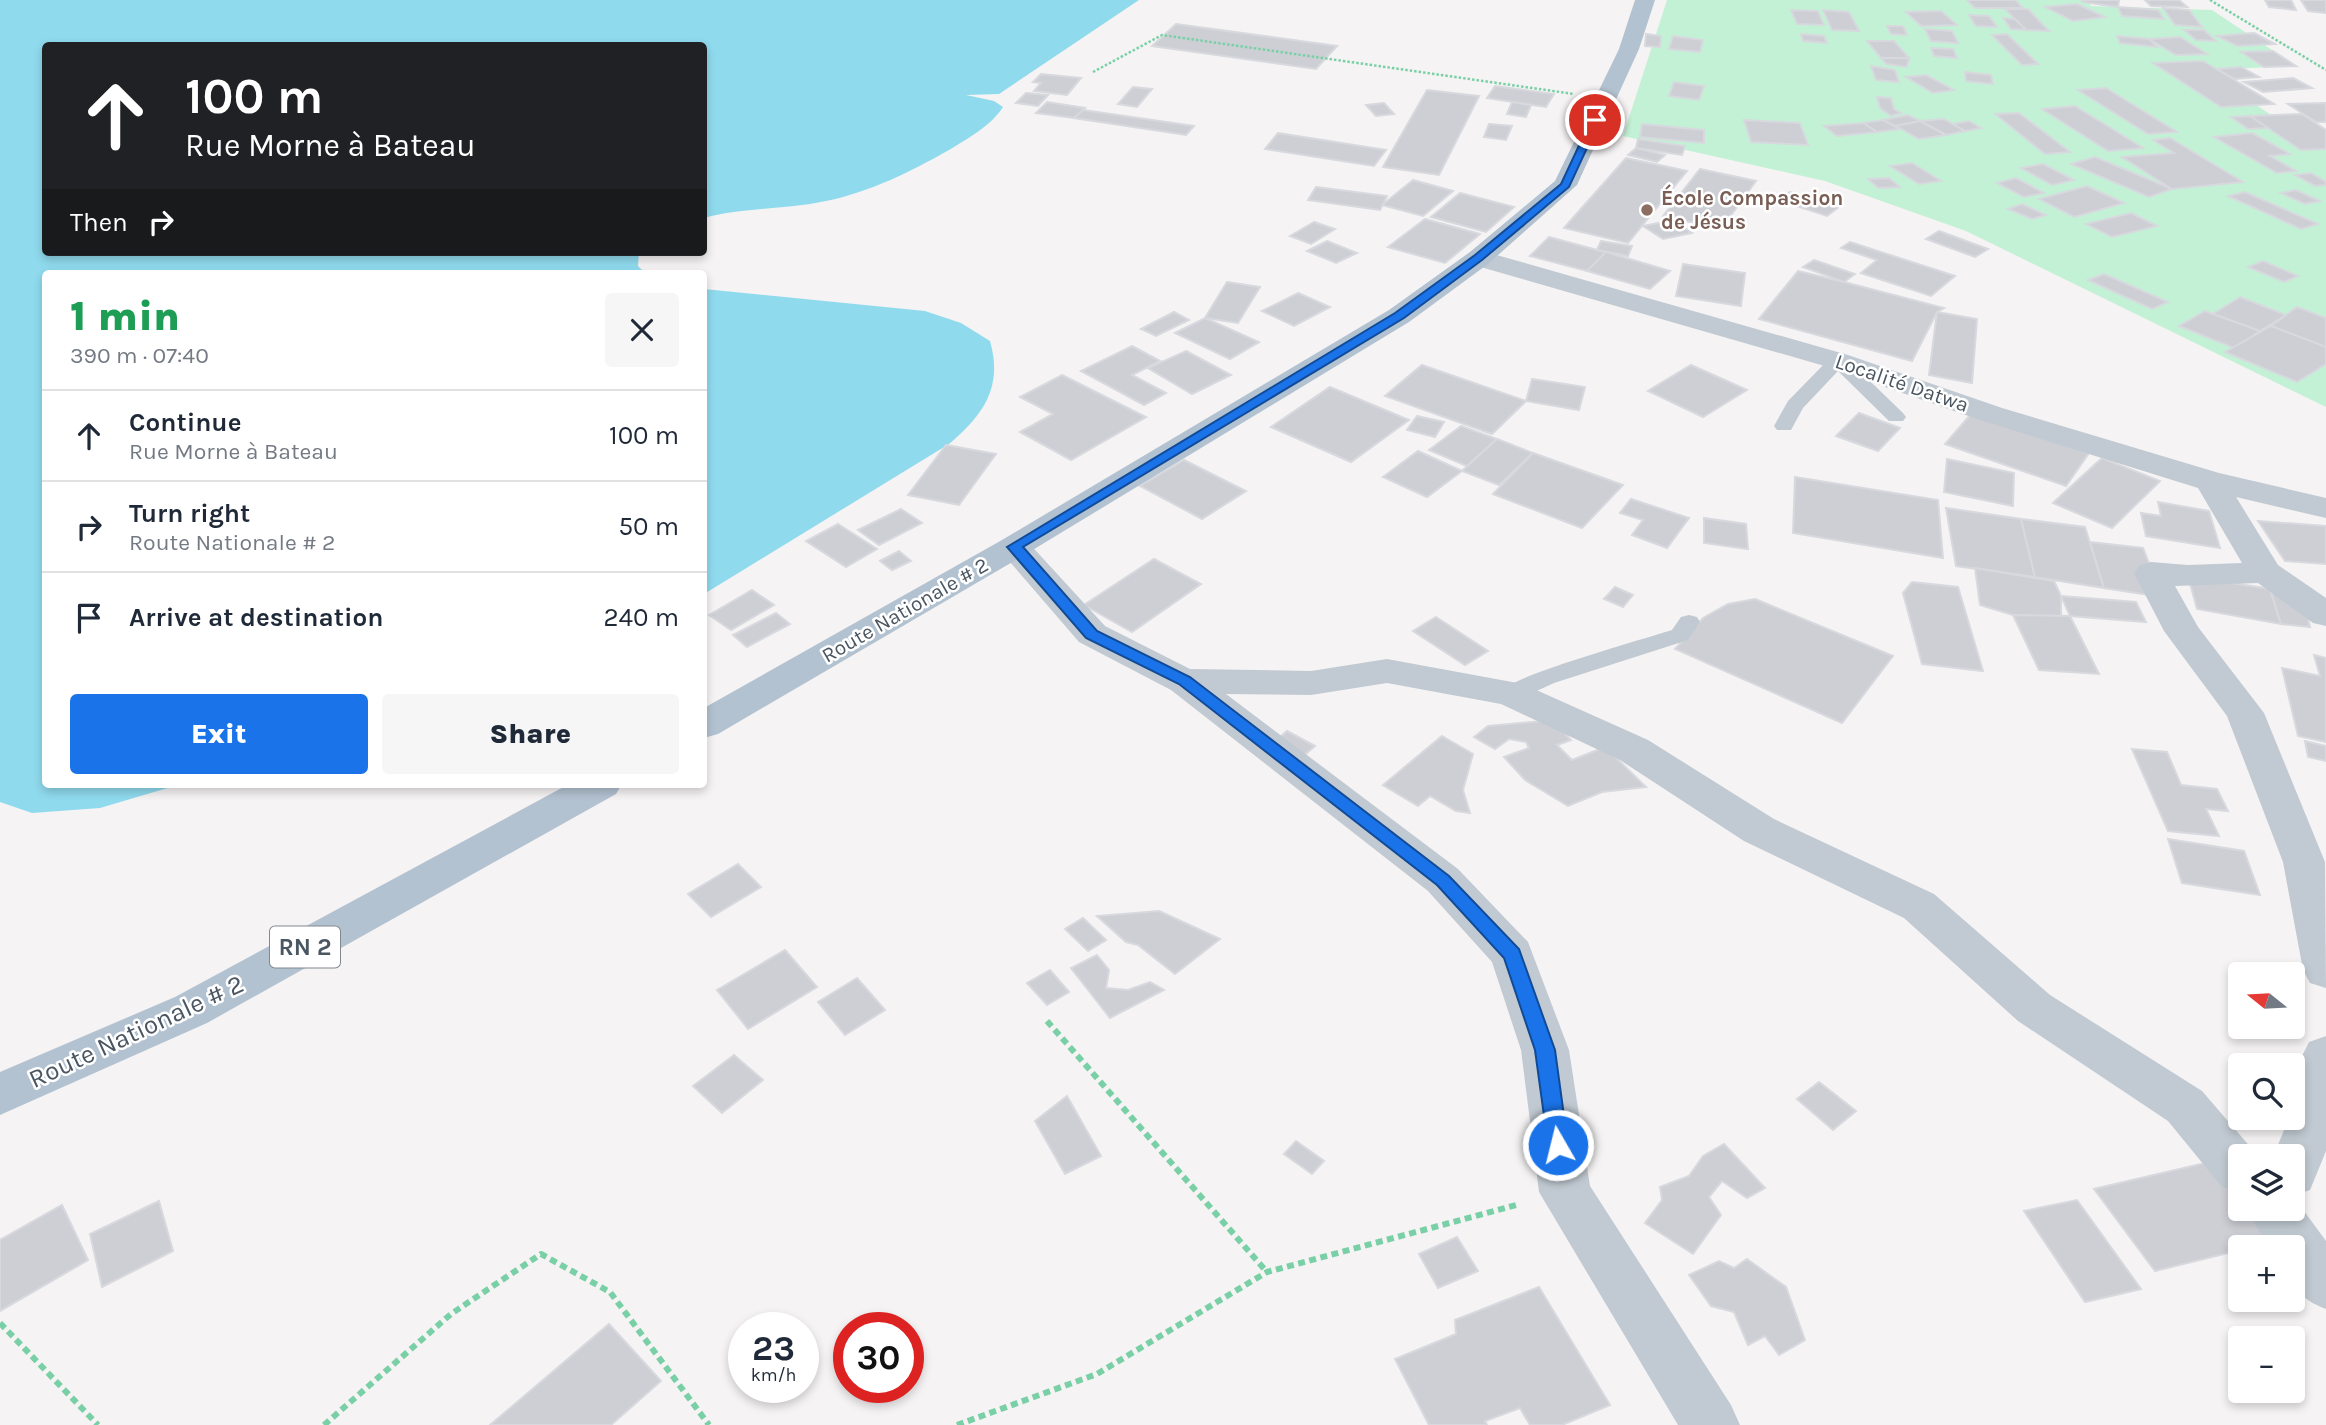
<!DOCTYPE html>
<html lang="en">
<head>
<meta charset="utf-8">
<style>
	:root { --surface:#fff; --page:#f6f6f7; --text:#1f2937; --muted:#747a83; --line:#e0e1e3; --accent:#1a73e8 }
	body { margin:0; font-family:Karla,sans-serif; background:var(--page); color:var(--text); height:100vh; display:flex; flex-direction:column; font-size:26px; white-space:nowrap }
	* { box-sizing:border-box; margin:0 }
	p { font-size:23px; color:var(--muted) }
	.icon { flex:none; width:38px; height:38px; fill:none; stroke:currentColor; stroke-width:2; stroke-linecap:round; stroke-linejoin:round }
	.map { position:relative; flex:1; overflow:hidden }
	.panel { position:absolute; left:42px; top:270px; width:665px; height:518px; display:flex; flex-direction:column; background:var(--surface); border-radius:7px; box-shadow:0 4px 10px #0003 }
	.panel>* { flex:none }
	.hud { position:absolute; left:42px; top:42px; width:665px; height:214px; border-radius:7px; box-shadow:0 4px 10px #0003; background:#202124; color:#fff; overflow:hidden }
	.needle { width:46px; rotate:288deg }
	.buttons { position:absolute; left:2228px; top:962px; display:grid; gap:14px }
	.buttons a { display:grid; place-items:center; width:77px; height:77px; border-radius:7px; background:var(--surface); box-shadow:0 4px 10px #0003; font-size:35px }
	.speed { position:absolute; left:728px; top:1312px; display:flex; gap:14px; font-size:35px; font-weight:700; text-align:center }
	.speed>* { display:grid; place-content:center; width:91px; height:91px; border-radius:50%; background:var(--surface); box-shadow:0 4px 10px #0003; line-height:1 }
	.speed small { font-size:18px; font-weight:400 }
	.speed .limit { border:10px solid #d22; background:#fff; color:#111 }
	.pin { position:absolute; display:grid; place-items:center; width:60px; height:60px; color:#fff; margin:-30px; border:4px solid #fff; border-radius:50%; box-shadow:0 2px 7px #0007 }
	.me { position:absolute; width:77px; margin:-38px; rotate:352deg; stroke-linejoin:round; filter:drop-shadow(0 0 5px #0008) }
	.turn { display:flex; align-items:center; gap:24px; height:147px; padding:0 28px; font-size:32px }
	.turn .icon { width:91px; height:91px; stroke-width:2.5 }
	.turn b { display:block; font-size:49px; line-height:60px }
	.then { display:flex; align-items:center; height:66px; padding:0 28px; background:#0003; gap:14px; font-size:26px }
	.round { display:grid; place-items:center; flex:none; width:74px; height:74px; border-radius:7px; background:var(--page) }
	.overview { display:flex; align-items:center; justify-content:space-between; height:119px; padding:0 28px }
	h1 { font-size:42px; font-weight:800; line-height:52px; color:#1e9e55 }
	.action { display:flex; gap:14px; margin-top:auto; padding:14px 28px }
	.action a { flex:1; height:80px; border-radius:7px; background:var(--accent); color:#fff; font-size:28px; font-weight:800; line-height:80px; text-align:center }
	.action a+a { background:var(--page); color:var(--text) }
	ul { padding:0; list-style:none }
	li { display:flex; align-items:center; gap:21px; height:91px; padding:0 28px; border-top:2px solid var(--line) }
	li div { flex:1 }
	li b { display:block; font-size:26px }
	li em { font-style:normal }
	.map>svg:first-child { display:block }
</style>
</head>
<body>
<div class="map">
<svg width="2326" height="1425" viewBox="0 0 2326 1425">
	<rect width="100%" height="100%" fill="#f5f3f3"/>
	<polygon fill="#c3f1d5" points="1667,0 2087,0 2091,6 2212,10 2296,66 2204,70 2295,131 2326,129 2326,407 1966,231 1825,181 1623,136"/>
	<g fill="#90daee">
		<path d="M0 0H1139L999 94 966 95 994 101 1003 107C991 126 967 139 949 150 910 172 870 192 826 201 785 210 744 207 704 218V46H46V252H639L638 266 645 273H46V784H181L100 808 32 813 0 802Z"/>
		<path d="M704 289 925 311 961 323 990 341C1003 387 984 414 949 444L704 594Z"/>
	</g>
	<g fill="#cdcfd5" stroke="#d7d9de" stroke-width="2">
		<polygon points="1967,0 2015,0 2023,8 1975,8"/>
		<polygon points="2082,0 2119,0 2118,7 2082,2"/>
		<polygon points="2145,0 2179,0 2187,7 2151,6"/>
		<polygon points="2265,0 2291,0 2296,10 2269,7"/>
		<polygon points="2301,0 2326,0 2326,13 2308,11"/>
		<polygon points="2077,4 2105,17 2073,21 2045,7"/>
		<polygon points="2118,7 2158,10 2164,19 2122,16"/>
		<polygon points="2163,8 2189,10 2202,27 2175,25"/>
		<polygon points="2005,9 2028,9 2049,31 2026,30"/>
		<polygon points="1791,10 1818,11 1824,25 1797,24"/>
		<polygon points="1823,10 1849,12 1859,31 1832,30"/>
		<polygon points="1941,11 1957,25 1921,26 1906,12"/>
		<polygon points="1969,15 1989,16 1997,27 1976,26"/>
		<polygon points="2003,18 2015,19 2026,30 2011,29"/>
		<polygon points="1176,24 1337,46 1316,69 1152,46"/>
		<polygon points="1887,26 1903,26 1907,35 1891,34"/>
		<polygon points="1925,29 1952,31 1958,43 1931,41"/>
		<polygon points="2184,30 2204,30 2216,41 2196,40"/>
		<polygon points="2254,33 2275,44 2237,46 2217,36"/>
		<polygon points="1646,34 1661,36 1660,47 1645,46"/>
		<polygon points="1801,34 1824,36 1827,43 1803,41"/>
		<polygon points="2007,34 2038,64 2022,65 1992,35"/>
		<polygon points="1673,36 1703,40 1700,52 1669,49"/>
		<polygon points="2117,36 2149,39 2157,47 2120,43"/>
		<polygon points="2180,37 2207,54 2176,55 2149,39"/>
		<polygon points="1867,41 1894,41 1909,58 1881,58"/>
		<polygon points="1931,48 1953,49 1957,58 1934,56"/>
		<polygon points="2273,51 2296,66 2264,67 2241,52"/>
		<polygon points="1881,58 1909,58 1907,67 1886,64"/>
		<polygon points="2203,61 2274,104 2221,107 2153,63"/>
		<polygon points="1871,66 1895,70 1899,82 1876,80"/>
		<polygon points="2241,67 2259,77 2235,79 2217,69"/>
		<polygon points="1965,72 1991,75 1993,84 1966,81"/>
		<polygon points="1041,74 1081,78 1067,95 1034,91 1041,83 1033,82"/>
		<polygon points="1926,75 1954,90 1933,93 1906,77"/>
		<polygon points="2293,78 2312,88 2263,92 2244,82"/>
		<polygon points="1674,82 1704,86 1699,100 1669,96"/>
		<polygon points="1495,86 1554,94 1546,107 1487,98"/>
		<polygon points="1133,87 1152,89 1137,107 1118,104"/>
		<polygon points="2106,88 2177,132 2148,134 2078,90"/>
		<polygon points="1427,90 1479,96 1439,175 1383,167"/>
		<polygon points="1026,93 1048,95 1038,106 1016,103"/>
		<polygon points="1877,97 1891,98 1894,109 1901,113 1891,116 1880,108"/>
		<polygon points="1047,102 1085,108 1074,118 1036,113"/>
		<polygon points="1512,102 1531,105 1526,117 1507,114"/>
		<polygon points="1384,103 1394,114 1376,116 1366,105"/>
		<polygon points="2326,103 2326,122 2316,122 2288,104"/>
		<polygon points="2075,106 2143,148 2108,151 2042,109"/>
		<polygon points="1083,110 1194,126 1186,135 1074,118"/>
		<polygon points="2019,113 2070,152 2045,154 1995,114"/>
		<polygon points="2302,114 2326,130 2326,149 2301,150 2250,116"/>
		<polygon points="1908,115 1920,121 1895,126 1883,120"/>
		<polygon points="2250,116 2268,128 2248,129 2231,117"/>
		<polygon points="1944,119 1965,131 1946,135 1920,121"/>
		<polygon points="1744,120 1800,123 1808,145 1751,142"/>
		<polygon points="1883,120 1900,129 1877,132 1863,123"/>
		<polygon points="1920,121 1946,135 1919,139 1896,126"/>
		<polygon points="1969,121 1981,128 1965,131 1953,124"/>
		<polygon points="1863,123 1877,132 1837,136 1824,126"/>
		<polygon points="1489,124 1512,126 1506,140 1484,137"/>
		<polygon points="1642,124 1704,130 1704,143 1640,137"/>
		<polygon points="1278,133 1386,150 1374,166 1265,149"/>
		<polygon points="2252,133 2290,154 2270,156 2296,171 2277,173 2214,137"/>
		<polygon points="2170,138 2243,182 2172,189 2122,157 2174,153 2153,140"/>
		<polygon points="1638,139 1685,146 1682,155 1636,148"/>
		<polygon points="1636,148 1665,155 1657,162 1628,155"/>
		<polygon points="2095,157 2172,189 2149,197 2071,164"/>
		<polygon points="1626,158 1687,171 1628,243 1564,228"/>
		<polygon points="1912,163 1941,181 1919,184 1890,166"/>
		<polygon points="2043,164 2074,180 2052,185 2021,168"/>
		<polygon points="1700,169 1756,181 1721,229 1663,216"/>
		<polygon points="2311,173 2326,182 2326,185 2315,186 2295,175"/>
		<polygon points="1889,178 1900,187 1878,188 1868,179"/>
		<polygon points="2016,178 2044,193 2024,197 1997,183"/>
		<polygon points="1413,180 1453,191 1423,216 1382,205"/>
		<polygon points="2087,186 2124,203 2074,217 2039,199"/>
		<polygon points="1316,187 1387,196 1380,210 1308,200"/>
		<polygon points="2296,190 2320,201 2305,204 2281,193"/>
		<polygon points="1790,192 1839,207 1827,216 1778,200"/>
		<polygon points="2245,192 2318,224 2301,229 2228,196"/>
		<polygon points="1460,193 1514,207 1486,232 1431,217"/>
		<polygon points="2022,204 2046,215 2032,219 2008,209"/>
		<polygon points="2131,213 2157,226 2112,237 2086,224"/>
		<polygon points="1425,219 1480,234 1445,263 1388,247"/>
		<polygon points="1673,220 1692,233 1663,239 1643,226"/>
		<polygon points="1314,222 1335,229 1311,244 1290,236"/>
		<polygon points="1939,231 1988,249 1975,257 1926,239"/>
		<polygon points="1549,237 1597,250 1606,252 1587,271 1530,256"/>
		<polygon points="1327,241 1357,253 1336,263 1307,251"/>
		<polygon points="1601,241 1632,246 1628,256 1597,250"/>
		<polygon points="1850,242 1955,276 1931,296 1861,273 1877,260 1841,248"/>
		<polygon points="1606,252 1670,271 1650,289 1587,271"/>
		<polygon points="1814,260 1855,274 1844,282 1803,267"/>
		<polygon points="2263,261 2298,276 2284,282 2248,267"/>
		<polygon points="1683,264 1745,273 1741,306 1676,296"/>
		<polygon points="1798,271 1844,282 1944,308 1937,312 1912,361 1759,319"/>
		<polygon points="2104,274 2168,302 2152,309 2088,280"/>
		<polygon points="1227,282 1260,287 1238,323 1205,318"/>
		<polygon points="1298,293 1330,307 1294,326 1262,311"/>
		<polygon points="2240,297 2286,315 2260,331 2213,314"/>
		<polygon points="2297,307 2326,318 2326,347 2271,326"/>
		<polygon points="2205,311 2213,314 2260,331 2234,348 2179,326"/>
		<polygon points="1174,312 1189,320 1156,336 1141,329"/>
		<polygon points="1937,312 1977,319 1972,383 1929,375"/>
		<polygon points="1205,318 1259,342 1230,359 1175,333"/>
		<polygon points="2271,326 2326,347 2326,364 2297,382 2225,352"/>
		<polygon points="1132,346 1160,361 1132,375 1166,393 1144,405 1081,371"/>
		<polygon points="1186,351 1231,375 1192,394 1148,368"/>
		<polygon points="1422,365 1526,401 1492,434 1385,396"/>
		<polygon points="1691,365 1747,390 1703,417 1648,391"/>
		<polygon points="1062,375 1146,417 1071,460 1020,432 1053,414 1020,397"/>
		<polygon points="1532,379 1585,387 1579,410 1526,401"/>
		<polygon points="1330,387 1409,420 1351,462 1271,427"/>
		<polygon points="1859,413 1900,428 1878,451 1836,436"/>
		<polygon points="1971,414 2089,453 2066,486 1945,444"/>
		<polygon points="1417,416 1444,422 1435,437 1407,430"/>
		<polygon points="1461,426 1497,439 1467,466 1429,450"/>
		<polygon points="1497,439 1533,453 1499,485 1462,471"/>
		<polygon points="946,445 996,454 959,505 908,495"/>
		<polygon points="1418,451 1462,471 1427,497 1383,477"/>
		<polygon points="1533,453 1623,485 1582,528 1493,494"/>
		<polygon points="2102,458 2160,481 2112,528 2053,503"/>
		<polygon points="1947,459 2014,473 2013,506 1944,492"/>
		<polygon points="1184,460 1246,491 1202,519 1140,486"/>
		<polygon points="1795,477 1938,500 1943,558 1793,533"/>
		<polygon points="1631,499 1689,518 1667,548 1632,535 1643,520 1620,513"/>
		<polygon points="2158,502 2209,511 2220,548 2146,536 2141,513 2161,516"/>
		<polygon points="1946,508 2021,519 2035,577 1956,566"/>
		<polygon points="901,509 922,523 879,545 858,530"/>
		<polygon points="1704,518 1746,524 1748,549 1704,543"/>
		<polygon points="2021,519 2085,527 2104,588 2035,577"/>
		<polygon points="2258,521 2326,526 2326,564 2285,561"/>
		<polygon points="838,524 877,549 846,567 806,541"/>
		<polygon points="2090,542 2143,548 2162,597 2104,588"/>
		<polygon points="899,551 911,561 892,570 880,561"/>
		<polygon points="1154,559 1201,584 1132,632 1084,605"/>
		<polygon points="1975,568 2054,581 2061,596 2061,618 2013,615 1980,605"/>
		<polygon points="2188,576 2270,589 2281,624 2197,609"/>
		<polygon points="1912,582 1958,587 1983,671 1922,664 1903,593"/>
		<polygon points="1615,587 1633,595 1623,607 1604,599"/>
		<polygon points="2270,589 2303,596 2310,627 2281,624"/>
		<polygon points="752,590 774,605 731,630 709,615"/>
		<polygon points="2061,596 2136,602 2146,622 2070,616"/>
		<polygon points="1755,599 1893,656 1842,723 1675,649 1703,618 1728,604"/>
		<polygon points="776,613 790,624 747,647 733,635"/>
		<polygon points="2013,615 2070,616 2099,674 2039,670"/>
		<polygon points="1436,617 1488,651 1465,665 1413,631"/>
		<polygon points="2314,655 2326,658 2326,742 2298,736 2282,668 2320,676"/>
		<polygon points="1543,721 1557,725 1571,740 1557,745 1572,760 1605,747 1646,787 1602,792 1568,806 1525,780 1504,757 1529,748 1526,742 1509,739 1495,749 1474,737 1488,726"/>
		<polygon points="1287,731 1315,746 1301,758 1273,743"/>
		<polygon points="1442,736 1473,754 1463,790 1470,813 1456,811 1430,796 1418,806 1383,785"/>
		<polygon points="2305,741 2326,746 2326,761 2308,757"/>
		<polygon points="2132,749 2167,752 2181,785 2217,789 2228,811 2206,809 2219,836 2168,831"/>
		<polygon points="2168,839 2244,851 2260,895 2182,883"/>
		<polygon points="738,864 761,887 711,917 688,894"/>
		<polygon points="1159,911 1220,939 1175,974 1138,945 1126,942 1097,916"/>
		<polygon points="1083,918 1106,940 1088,951 1065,929"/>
		<polygon points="785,950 817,987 748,1029 717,990"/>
		<polygon points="1097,955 1109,970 1106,988 1128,990 1150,982 1164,990 1110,1018 1071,968"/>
		<polygon points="1050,970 1069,992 1047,1005 1027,983"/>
		<polygon points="857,978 885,1010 845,1035 818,1002"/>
		<polygon points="734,1055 763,1080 722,1113 693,1086"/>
		<polygon points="1819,1082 1856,1111 1833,1130 1797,1099"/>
		<polygon points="1067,1096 1101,1156 1065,1174 1035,1121"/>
		<polygon points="1296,1141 1324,1161 1312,1174 1284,1154"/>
		<polygon points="1724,1144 1765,1188 1747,1198 1722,1181 1709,1197 1721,1215 1693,1254 1645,1223 1662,1200 1660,1187 1689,1176 1703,1156"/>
		<polygon points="2209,1162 2240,1201 2240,1209 2246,1209 2273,1242 2155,1271 2094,1189"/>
		<polygon points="2077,1200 2141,1289 2085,1302 2024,1211"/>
		<polygon points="159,1201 173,1251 102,1287 90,1234"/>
		<polygon points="62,1205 88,1260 0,1311 0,1240"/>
		<polygon points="1457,1237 1478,1271 1438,1288 1419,1254"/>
		<polygon points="1747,1259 1786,1287 1805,1340 1779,1355 1765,1336 1748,1345 1734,1312 1711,1306 1689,1275 1719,1261 1734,1268"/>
		<polygon points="1539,1287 1610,1405 1562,1425 1530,1425 1520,1408 1485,1421 1487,1425 1429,1425 1395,1359 1456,1334 1455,1320"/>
		<polygon points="609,1324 661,1381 611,1425 490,1425"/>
	</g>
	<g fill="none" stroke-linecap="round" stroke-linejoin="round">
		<g stroke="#7ad0a6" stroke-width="2.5" stroke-dasharray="2.5 2" stroke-linecap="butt">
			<polyline points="2210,0 2326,70"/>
			<polyline points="1093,72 1162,35 1574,94"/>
		</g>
		<g stroke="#7ad0a6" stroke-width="6" stroke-dasharray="7 4.5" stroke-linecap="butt">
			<polyline points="1047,1021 1267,1272"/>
			<polyline points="0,1323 98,1425"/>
			<polyline points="324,1425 451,1314 541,1254 610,1292 709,1425"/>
			<polyline points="957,1425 1097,1374 1267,1272 1520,1204"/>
		</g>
		<g fill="#c1cad2" fill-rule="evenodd">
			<polygon points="1838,355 1845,357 1903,413 1906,417 1903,421 1889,421 1838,371 1803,408 1791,430 1777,430 1774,426 1788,401 1831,357"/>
			<path d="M1689 615 1697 617 1700 622 1688 640 1554 683 1519 699H1501L1498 693C1508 677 1644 639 1672 630L1681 617Z"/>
		</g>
		<g fill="#c1cad2" fill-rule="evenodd">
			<polygon points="1479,250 1848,355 2002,408 2219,473 2326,498 2326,518 2236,497 2278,565 2326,598 2326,626 2313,623 2258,583 2175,586 2198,627 2264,713 2325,862 2326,988 2310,983 2303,970 2283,862 2227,716 2164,631 2134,573 2139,566 2151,562 2188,565 2242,563 2198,488 1980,420 1828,367 1470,264 1466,258 1470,252"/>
			<polygon points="1014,537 1026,540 1105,626 1190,669 1311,671 1387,659 1523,684 1648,740 1774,819 1934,894 2050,995 2202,1091 2259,1157 2240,1157 2240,1193 2222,1187 2168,1121 2018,1021 1904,918 1744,841 1620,760 1501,704 1387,683 1311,695 1226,694 1458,869 1528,942 1569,1050 1590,1186 1731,1405 1740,1425 1678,1425 1539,1192 1521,1050 1492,962 1428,891 1171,690 1079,642 997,547 1002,540"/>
			<path d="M2326 1036V1151L2310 1190 2293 1196 2326 1241V1309C2292 1296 2292 1281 2292 1248H2269L2246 1209H2292V1157H2273L2289 1118H2292L2302 1056 2309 1042Z"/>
		</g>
		<g fill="#b3c2d1" fill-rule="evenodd">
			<polygon points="1635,0 1655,0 1639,49 1577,185 1488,264 1409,322 1026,554 718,734 704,738 704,708 1002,540 1389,310 1470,252 1555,181 1619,49"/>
			<polygon points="569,784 622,784 616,794 207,1023 0,1115 0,1072 175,997"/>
		</g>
	</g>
	<polygon fill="#1a73e8" stroke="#114b97" stroke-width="2" points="1595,117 1600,120 1569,187 1482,260 1404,318 1023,547 1097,631 1190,677 1449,876 1519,949 1555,1050 1568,1145 1565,1151 1558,1154 1551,1151 1548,1145 1535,1050 1504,958 1437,885 1179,684 1086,638 1007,547 1395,313 1475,255 1561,184 1591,120"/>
	<circle fill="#8d6e63" stroke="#fff" stroke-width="2.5" cx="1647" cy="210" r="7"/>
	<g text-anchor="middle" stroke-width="5" stroke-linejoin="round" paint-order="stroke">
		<g font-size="21" font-weight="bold" fill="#785e54" stroke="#fff" text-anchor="start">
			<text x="1661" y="205">École Compassion<tspan x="1661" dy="24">de Jésus</tspan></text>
		</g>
		<g font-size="21" fill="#4a5661" stroke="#fff">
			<text transform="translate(1902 383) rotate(19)" y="7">Localité Datwa</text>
			<text transform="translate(905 610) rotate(-30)" y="7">Route Nationale # 2</text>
		</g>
		<rect fill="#fff" stroke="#808990" stroke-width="2" x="270" y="926.5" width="70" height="41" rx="5"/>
		<g font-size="24" font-weight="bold" fill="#4a5661">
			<text x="305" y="955">RN 2</text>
		</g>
		<g font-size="26" fill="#4a5661" stroke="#fff">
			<text transform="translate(136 1031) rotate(-25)" y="9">Route Nationale # 2</text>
		</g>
	</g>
</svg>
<div class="buttons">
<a><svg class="needle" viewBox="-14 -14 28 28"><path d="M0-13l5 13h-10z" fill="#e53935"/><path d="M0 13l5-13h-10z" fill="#747a83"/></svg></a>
<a><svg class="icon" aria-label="search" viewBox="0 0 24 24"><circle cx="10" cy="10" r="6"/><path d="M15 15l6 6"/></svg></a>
<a><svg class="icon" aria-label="layers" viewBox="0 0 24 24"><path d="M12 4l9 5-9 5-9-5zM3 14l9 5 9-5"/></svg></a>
<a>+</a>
<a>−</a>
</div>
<div class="speed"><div>23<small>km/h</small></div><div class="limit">30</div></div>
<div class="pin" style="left:1595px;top:120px;background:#d93025"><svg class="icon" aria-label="arrive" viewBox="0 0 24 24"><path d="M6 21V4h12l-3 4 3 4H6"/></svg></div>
<svg class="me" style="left:1558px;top:1145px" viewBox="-20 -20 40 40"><circle r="17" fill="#1a73e8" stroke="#fff" stroke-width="3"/><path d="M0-11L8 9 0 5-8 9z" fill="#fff"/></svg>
<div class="hud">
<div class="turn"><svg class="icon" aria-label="ahead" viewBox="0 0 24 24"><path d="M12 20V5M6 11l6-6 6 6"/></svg><div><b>100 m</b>Rue Morne à Bateau</div></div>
<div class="then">Then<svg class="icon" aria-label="right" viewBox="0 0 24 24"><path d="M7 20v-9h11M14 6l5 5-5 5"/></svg></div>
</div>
<section class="panel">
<div class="overview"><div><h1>1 min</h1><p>390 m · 07:40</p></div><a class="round"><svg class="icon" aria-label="close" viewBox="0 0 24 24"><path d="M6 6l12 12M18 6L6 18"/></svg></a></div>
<ul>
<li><svg class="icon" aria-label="ahead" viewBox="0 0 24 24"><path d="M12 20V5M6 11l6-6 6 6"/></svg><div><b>Continue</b><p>Rue Morne à Bateau</p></div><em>100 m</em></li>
<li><svg class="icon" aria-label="right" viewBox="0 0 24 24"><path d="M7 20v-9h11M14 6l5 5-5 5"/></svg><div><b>Turn right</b><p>Route Nationale # 2</p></div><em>50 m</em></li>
<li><svg class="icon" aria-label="arrive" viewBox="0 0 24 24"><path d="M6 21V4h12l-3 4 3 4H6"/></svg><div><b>Arrive at destination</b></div><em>240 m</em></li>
</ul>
<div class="action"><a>Exit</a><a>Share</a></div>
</section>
</div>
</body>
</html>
